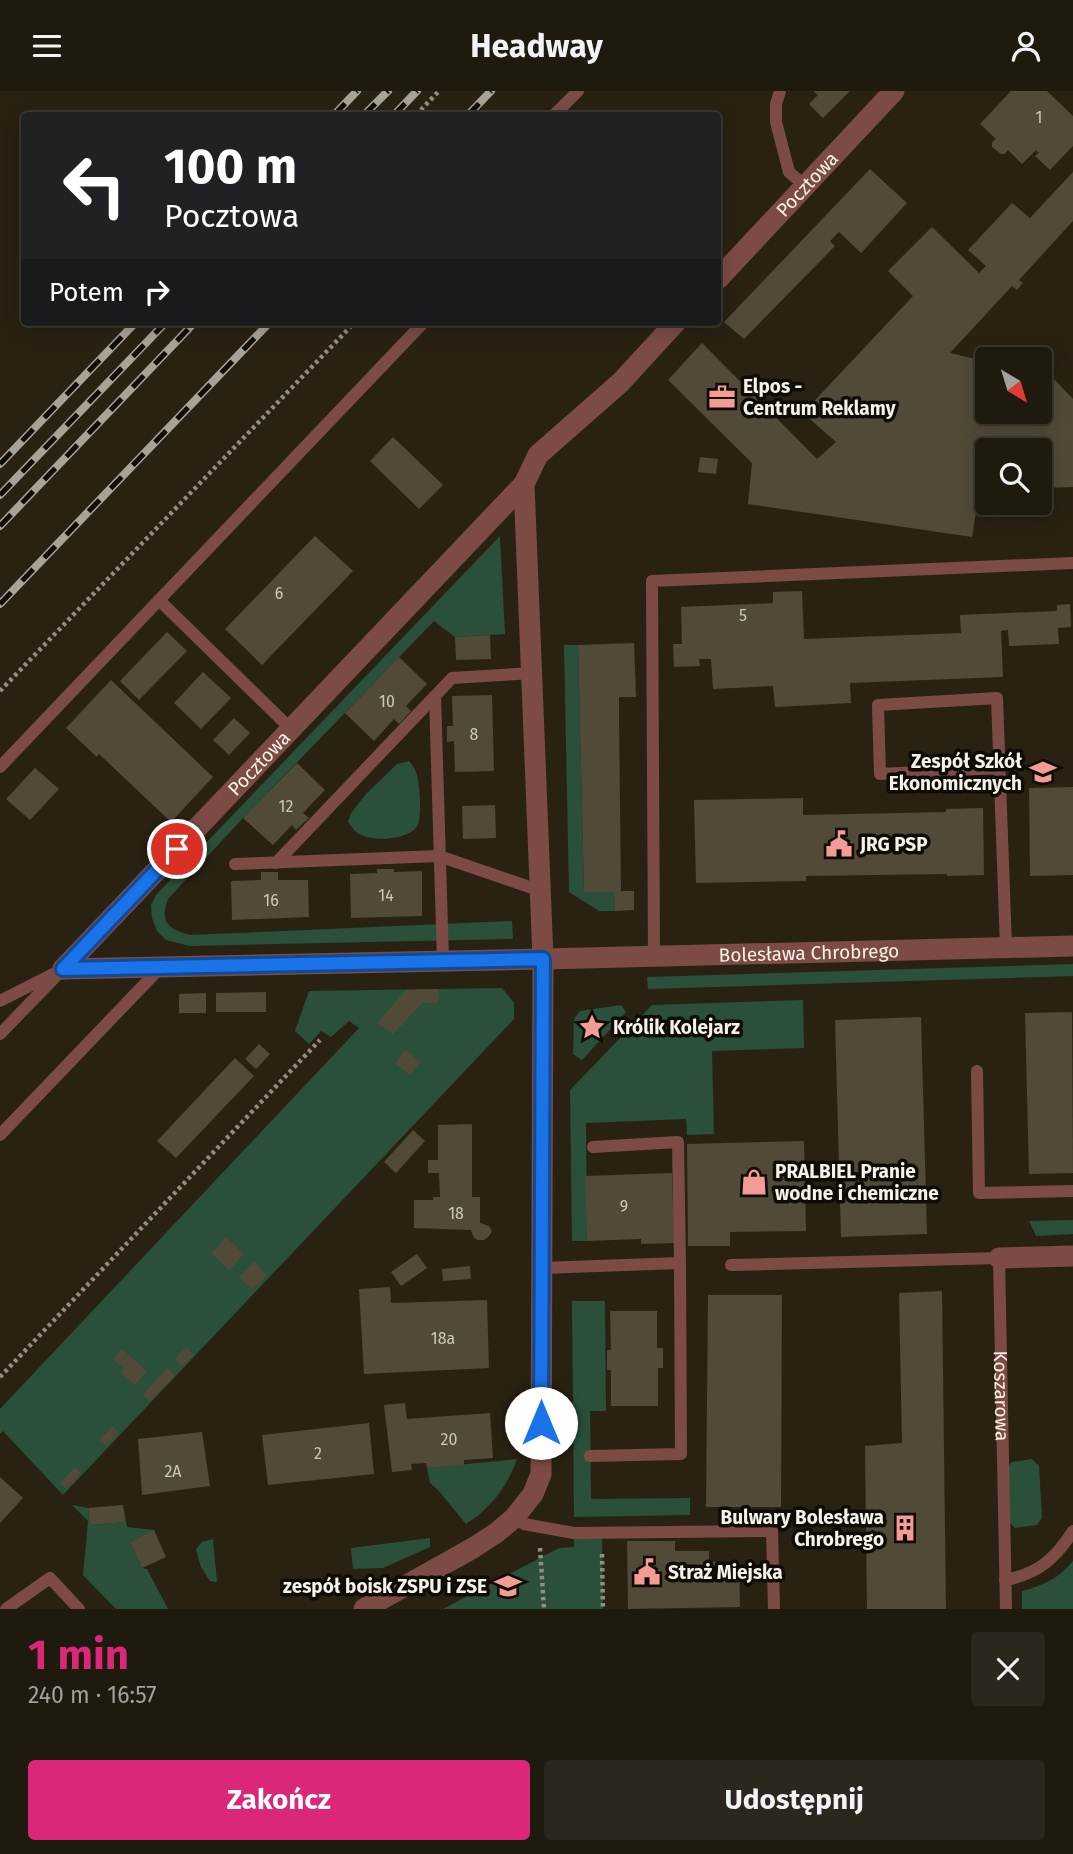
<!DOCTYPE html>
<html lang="pl">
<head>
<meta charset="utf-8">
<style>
	:root { --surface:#1f1a0e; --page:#2c271c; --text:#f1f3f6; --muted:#a1a19e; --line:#3c382e; --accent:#db2777 }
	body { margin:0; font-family:"Fira Sans",sans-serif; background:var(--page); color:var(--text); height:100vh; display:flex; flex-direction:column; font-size:26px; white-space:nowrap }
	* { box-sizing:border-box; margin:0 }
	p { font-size:23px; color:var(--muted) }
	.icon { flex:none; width:38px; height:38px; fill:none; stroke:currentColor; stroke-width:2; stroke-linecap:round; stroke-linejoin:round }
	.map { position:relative; height:1518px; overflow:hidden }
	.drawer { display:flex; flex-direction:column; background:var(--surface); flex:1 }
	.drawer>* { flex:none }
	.guide { position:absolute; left:21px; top:21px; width:700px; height:214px; border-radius:7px; box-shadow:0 4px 18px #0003,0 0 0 2px var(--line); background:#202124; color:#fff; overflow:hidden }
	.needle { width:46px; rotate:142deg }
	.tools { position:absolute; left:975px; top:256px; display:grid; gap:14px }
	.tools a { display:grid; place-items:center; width:77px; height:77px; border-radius:7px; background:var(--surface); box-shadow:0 4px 18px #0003,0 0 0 2px var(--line); font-size:35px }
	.pin { position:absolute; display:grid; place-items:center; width:60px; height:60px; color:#fff; margin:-30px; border:4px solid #fff; border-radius:50%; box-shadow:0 2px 7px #0007 }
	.me { position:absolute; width:77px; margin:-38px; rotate:0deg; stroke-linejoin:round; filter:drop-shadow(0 0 5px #0008) }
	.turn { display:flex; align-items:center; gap:24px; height:147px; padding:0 28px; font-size:32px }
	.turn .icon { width:91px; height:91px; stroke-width:2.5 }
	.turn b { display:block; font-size:49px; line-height:60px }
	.then { display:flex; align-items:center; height:66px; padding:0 28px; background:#0003; gap:14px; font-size:26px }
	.round { display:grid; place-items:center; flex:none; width:74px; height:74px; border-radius:7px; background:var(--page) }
	.head { display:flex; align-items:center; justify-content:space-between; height:119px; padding:0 28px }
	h1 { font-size:42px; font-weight:700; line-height:52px; color:var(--accent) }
	.primary-button { display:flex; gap:14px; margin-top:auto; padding:14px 28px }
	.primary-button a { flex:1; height:80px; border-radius:7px; background:var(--accent); color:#fff; font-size:28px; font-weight:700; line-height:80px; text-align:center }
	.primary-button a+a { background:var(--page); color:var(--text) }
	header { display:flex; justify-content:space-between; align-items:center; height:91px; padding:0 28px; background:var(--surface); font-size:32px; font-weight:700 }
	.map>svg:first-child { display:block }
</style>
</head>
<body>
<header><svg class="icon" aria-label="menu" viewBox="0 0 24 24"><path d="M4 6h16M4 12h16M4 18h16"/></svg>Headway<svg class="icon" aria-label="person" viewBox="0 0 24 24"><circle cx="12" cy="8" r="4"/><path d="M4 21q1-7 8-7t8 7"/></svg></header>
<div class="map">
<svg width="1073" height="1518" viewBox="0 0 1073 1518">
	<rect width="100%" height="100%" fill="#292213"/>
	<g fill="#2a503a">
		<path d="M500 445 505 543 455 546 434 530 243 727 168 808C159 831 169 839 191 844L512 830 513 848 190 855 166 849 157 840 152 827 151 814 156 804Z"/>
		<polygon points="564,554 578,554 584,801 614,801 615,820 599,820 569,801"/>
		<path d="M409 670C412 674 413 674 415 679 420 689 423 729 416 737 405 749 373 751 359 743 355 741 351 735 348 731L351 722 366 703 397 673Z"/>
		<polygon points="1073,873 1073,885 648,898 647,886"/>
		<polygon points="502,897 514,912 514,928 63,1404 3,1340 0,1343 0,1318 359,937 349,930 331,946 321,940 309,953 295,940 309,900"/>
		<polygon points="803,909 804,957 712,960 714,1043 687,1044 686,1028 586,1032 587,1150 572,1150 570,999 652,914"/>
		<polygon points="621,914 626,921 582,969 573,963 574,928 580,920"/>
		<polygon points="1073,1129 1073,1143 1036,1145 1029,1130"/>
		<polygon points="572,1210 605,1210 606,1320 590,1320 591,1408 690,1407 690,1424 574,1426"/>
		<path d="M517 1368C507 1396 491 1417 466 1433L438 1399 430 1392 427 1377Z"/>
		<polygon points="1032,1368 1039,1375 1042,1427 1037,1434 1015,1437 1010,1432 1007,1377 1012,1371"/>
		<polygon points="72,1414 88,1417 90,1434 124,1431 123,1414 127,1436 154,1439 130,1451 142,1477 147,1478 168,1518 116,1518 83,1484 88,1430"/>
		<polygon points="574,1442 602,1442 603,1518 443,1518 559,1457 574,1456"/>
		<polygon points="430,1447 430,1456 383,1477 353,1478 351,1457"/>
		<polygon points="213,1448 217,1491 210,1490 201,1476 196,1458 202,1451"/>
		<path d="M1073 1470V1518H1022V1500C1043 1495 1059 1487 1073 1470Z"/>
	</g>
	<g fill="#514a39">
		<polygon points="813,0 850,0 823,27 809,13 818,4"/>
		<polygon points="1011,0 1047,0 1073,25 1073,55 1050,79 1035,65 1039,62 1036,59 1022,73 1008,59 1005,63 1001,63 992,56 992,51 996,48 980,33"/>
		<polygon points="870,78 907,112 861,162 839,141 830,150 835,155 744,248 724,231"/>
		<polygon points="1073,81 1073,130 1019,189 1023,192 1017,199 1012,195 950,262 987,271 987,320 1040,320 1040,298 1052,286 1073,308 1073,396 1040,397 1040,359 987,359 987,397 980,397 972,446 748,413 752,372 668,289 702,252 817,368 836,351 803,322 913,205 888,180 932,136 979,182 986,175 968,159 1012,112 1030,127"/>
		<polygon points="393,346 443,394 419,418 370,370"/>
		<polygon points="700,366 718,368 716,383 698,381"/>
		<polygon points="315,445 353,480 262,574 225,538"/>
		<polygon points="802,500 804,548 961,542 960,524 1057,520 1057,514 1070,513 1071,536 1058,537 1059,553 1009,555 1008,539 1001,540 1003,586 850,592 851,612 775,616 773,595 713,598 711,568 699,568 700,575 674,576 673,553 682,553 681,516 773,512 773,501"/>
		<polygon points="167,541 187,560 139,609 120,590"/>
		<polygon points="490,544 491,568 456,569 455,546"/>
		<polygon points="634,552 636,606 619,606 619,626 621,800 634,800 634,819 615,820 614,801 584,801 578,554"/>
		<polygon points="399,566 427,593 406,615 411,620 399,633 394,628 374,650 345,622"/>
		<polygon points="203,581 231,607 201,638 174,612"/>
		<polygon points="111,589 213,686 171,731 99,663 97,666 66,637"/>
		<polygon points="492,604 494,680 455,681 454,650 447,651 447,635 453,635 452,605"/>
		<polygon points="234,627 250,642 229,664 213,649"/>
		<polygon points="297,672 325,699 303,722 309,727 296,739 292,734 273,754 243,727"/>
		<polygon points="35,677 59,698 30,729 6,708"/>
		<polygon points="1073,696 1073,784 1030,785 1029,697"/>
		<polygon points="803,707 803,724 946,721 946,718 983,717 984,784 947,785 947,783 806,785 806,790 696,792 694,709"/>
		<polygon points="495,714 496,747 463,748 462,715"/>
		<polygon points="377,778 394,778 394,781 422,780 422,825 351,827 350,783 377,782"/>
		<polygon points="261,781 278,781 278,789 308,789 309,826 232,829 231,790 261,789"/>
		<polygon points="439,898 438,912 422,912 393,943 377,932 406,899"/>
		<polygon points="266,901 266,921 216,921 216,902"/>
		<polygon points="206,902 206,922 179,922 179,903"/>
		<polygon points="1072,921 1073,1082 1029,1083 1025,922"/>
		<polygon points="921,926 927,1143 841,1146 835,929"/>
		<polygon points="259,953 270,963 256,978 245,968"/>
		<polygon points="406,959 421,971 410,984 395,972"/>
		<polygon points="235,967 254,985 176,1067 157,1050"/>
		<polygon points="472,1033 472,1106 480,1106 480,1132 489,1135 492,1140 489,1145 484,1149 478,1149 474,1147 471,1139 414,1137 414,1109 433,1109 433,1106 440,1106 439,1082 428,1082 428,1069 438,1069 438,1034"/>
		<polygon points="413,1039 425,1050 396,1082 384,1071"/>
		<polygon points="804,1050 806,1140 730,1141 730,1155 688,1155 687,1053"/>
		<polygon points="672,1082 674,1152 641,1153 641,1148 587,1150 585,1085"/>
		<polygon points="226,1146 244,1163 229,1179 211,1162"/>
		<polygon points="417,1163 427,1177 401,1195 391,1181"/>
		<polygon points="254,1171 267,1184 252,1199 239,1186"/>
		<polygon points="470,1175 471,1188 443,1190 442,1178"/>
		<polygon points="390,1196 391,1212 487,1209 489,1277 364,1283 359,1198"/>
		<polygon points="942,1200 946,1518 867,1518 865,1355 902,1352 899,1202"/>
		<polygon points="708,1204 782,1204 781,1416 706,1416"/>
		<polygon points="610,1220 657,1220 657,1257 663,1257 663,1277 658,1277 658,1315 611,1315 611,1279 607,1279 607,1259 611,1259"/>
		<polygon points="186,1256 194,1264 182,1275 175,1268"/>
		<polygon points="122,1258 147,1280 135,1294 121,1282 124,1278 113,1268"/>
		<polygon points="167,1277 175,1285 150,1310 143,1304"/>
		<polygon points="405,1312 407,1328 490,1322 493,1367 464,1369 464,1374 427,1377 426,1372 411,1373 412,1379 392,1381 384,1314"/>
		<polygon points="369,1332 374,1383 268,1394 262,1344"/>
		<polygon points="113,1335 119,1342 106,1355 99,1349"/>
		<polygon points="202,1341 210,1395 142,1404 138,1348"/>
		<polygon points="75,1376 81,1382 67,1398 60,1392"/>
		<polygon points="0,1386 23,1407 0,1432"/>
		<polygon points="123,1414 125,1431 90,1434 88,1417"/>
		<polygon points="154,1439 166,1466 142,1477 130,1451"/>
		<polygon points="627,1450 675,1450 675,1460 709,1460 709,1471 739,1471 740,1516 628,1518"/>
	</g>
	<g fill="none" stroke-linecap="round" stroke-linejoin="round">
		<g stroke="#928d80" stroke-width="4.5" stroke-dasharray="3.5 3.5" stroke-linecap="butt">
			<polyline points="416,24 439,0"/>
			<polyline points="0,600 355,231"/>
			<polyline points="0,1286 320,949"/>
			<polyline points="540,1457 544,1518"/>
			<polyline points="602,1463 603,1518"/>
			<polyline points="345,1489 351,1497"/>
		</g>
		<g stroke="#7c4b46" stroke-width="12">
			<polyline points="780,0 776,13 776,31 789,81 805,95"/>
			<polyline points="554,24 578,0"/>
			<polyline points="159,509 291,638"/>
			<polyline points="0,676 424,231"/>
			<polyline points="1000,677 880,683 878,614 997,607 1006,856"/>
			<polyline points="276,772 435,605"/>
			<polyline points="235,773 439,765 541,800"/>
			<polyline points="654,865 652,490 1073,472"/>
			<polyline points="443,870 435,605 452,587 533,582"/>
			<polyline points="0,910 53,883"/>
			<polyline points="0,943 63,878"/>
			<polyline points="977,980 979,1102 1073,1100"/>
			<polyline points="0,1044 161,876"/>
			<path id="s1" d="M731 1174 999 1167 1006 1518"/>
			<polyline points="542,1177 680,1172 678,1051 593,1056"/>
			<polyline points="590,1365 681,1363 680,1172"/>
			<polyline points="514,1427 524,1433 574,1442 772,1440 774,1518"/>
			<path d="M1005 1489C1038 1483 1055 1468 1073 1440"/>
			<polyline points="6,1518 50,1487 79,1518"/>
		</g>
		<g stroke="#7c4b46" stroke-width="21">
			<path id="s2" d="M63 878 524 393"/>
			<polyline points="63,878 543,868"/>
			<polyline points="999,1167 1073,1165"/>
		</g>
		<g stroke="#7c4b46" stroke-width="21">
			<path id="s3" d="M718 188 894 0"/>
			<path id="s4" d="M543 868 1073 855"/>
			<polyline points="364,1518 473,1457 496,1442 514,1427 533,1403 541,1383 543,868 524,393 538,364 621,291 676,231"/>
		</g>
		<g stroke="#a8a397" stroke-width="8">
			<g id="rail">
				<polyline points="334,24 357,0"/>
				<polyline points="364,24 388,0"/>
				<polyline points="394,24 417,0"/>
				<polyline points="468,24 491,0"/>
				<polyline points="0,373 136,231"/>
				<polyline points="0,404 166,231"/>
				<polyline points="0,435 195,231"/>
				<polyline points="0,513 270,231"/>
			</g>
		</g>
		<use href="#rail" stroke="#0f0c06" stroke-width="5" stroke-dasharray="16" stroke-linecap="butt"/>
	</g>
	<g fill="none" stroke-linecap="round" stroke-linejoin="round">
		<g stroke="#114b97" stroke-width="18">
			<polyline id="route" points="177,758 63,878 543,868 541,1332"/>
		</g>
		<use href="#route" stroke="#1a73e8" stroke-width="12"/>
	</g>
	<defs>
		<g id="office-bare" transform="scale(2.1)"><path d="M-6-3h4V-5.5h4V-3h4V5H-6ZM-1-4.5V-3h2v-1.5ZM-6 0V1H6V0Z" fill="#f59b96" stroke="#0f0c06" stroke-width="2.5" paint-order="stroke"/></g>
		<g id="school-bare" transform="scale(2.1)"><path d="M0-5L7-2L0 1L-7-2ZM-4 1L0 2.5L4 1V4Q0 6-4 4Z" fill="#f59b96" stroke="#0f0c06" stroke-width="2.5" paint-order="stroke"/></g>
		<g id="civic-bare" transform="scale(2.1)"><path d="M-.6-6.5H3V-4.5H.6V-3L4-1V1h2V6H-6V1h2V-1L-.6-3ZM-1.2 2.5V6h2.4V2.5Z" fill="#f59b96" stroke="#0f0c06" stroke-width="2.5" paint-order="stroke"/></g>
		<g id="sight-bare" transform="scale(2.1)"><path d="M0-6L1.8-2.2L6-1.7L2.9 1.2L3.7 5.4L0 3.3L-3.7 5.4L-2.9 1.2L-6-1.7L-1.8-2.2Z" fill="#f59b96" stroke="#0f0c06" stroke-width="2.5" paint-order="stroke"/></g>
		<g id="shop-bare" transform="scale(2.1)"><path d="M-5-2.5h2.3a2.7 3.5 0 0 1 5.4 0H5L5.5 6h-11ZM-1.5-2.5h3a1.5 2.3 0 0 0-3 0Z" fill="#f59b96" stroke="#0f0c06" stroke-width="2.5" paint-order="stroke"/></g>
		<g id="building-bare" transform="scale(2.1)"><path d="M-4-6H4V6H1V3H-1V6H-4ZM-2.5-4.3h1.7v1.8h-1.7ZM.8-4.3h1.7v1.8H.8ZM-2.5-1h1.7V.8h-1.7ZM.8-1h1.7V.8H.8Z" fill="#f59b96" stroke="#0f0c06" stroke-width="2.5" paint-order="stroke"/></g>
	</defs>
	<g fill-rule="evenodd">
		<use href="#office-bare" x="722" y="306"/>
		<use href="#school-bare" x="1043" y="681"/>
		<use href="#civic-bare" x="839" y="753"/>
		<use href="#sight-bare" x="592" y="936"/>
		<use href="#shop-bare" x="754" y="1091"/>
		<use href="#building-bare" x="905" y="1437"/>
		<use href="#civic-bare" x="647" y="1481"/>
		<use href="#school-bare" x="508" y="1495"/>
	</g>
	<g text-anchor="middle" stroke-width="7" stroke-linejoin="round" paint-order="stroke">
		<g font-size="16" fill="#cdc8bc">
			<text x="1039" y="32">1</text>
			<text x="279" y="508">6</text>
			<text x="743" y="530">5</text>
			<text x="387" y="616">10</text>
			<text x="474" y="649">8</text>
			<text x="286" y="721">12</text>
			<text x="386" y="810">14</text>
			<text x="271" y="815">16</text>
			<text x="624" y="1121">9</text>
			<text x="456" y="1128">18</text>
			<text x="443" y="1253">18a</text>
			<text x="449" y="1354">20</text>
			<text x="318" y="1368">2</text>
			<text x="173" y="1386">2A</text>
		</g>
		<g font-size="19" fill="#f6f2e8" stroke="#0f0c06">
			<text dy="7" stroke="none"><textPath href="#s3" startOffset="130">Pocztowa</textPath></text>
			<text dy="7" stroke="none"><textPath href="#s2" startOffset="284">Pocztowa</textPath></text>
			<text dy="7" stroke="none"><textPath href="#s4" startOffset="266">Bolesława Chrobrego</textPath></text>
			<text dy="7" stroke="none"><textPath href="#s1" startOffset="406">Koszarowa</textPath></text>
		</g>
		<g font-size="19" font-weight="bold" fill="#f6f2e8" stroke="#0f0c06" text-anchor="start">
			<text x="743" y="302">Elpos -<tspan x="743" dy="22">Centrum Reklamy</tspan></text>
			<text x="1022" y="677" text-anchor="end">Zespół Szkół<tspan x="1022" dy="22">Ekonomicznych</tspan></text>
			<text x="860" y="760">JRG PSP</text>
			<text x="613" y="943">Królik Kolejarz</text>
			<text x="775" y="1087">PRALBIEL Pranie<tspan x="775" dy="22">wodne i chemiczne</tspan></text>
			<text x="884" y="1433" text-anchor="end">Bulwary Bolesława<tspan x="884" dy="22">Chrobrego</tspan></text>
			<text x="668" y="1488">Straż Miejska</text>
			<text x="487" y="1502" text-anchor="end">zespół boisk ZSPU i ZSE</text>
		</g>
	</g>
</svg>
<div class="tools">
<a><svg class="needle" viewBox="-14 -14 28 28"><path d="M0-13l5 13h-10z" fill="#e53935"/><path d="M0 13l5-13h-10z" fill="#a1a19e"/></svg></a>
<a><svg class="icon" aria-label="search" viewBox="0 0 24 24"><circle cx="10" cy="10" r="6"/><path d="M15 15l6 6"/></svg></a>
</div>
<div class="pin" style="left:177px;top:758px;background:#d93025"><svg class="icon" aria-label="arrive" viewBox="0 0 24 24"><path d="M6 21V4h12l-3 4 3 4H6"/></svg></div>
<svg class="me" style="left:541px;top:1332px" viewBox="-20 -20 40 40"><circle r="19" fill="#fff"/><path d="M0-13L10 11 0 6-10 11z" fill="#1a73e8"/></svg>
<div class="guide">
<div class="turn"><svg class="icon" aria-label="left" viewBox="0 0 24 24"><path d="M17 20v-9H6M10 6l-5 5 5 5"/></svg><div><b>100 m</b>Pocztowa</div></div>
<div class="then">Potem<svg class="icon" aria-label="right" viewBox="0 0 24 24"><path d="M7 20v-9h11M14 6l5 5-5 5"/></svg></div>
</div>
</div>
<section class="drawer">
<div class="head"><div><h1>1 min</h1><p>240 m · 16:57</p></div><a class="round"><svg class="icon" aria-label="close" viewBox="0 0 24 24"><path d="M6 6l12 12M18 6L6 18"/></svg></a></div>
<div class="primary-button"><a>Zakończ</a><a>Udostępnij</a></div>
</section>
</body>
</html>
